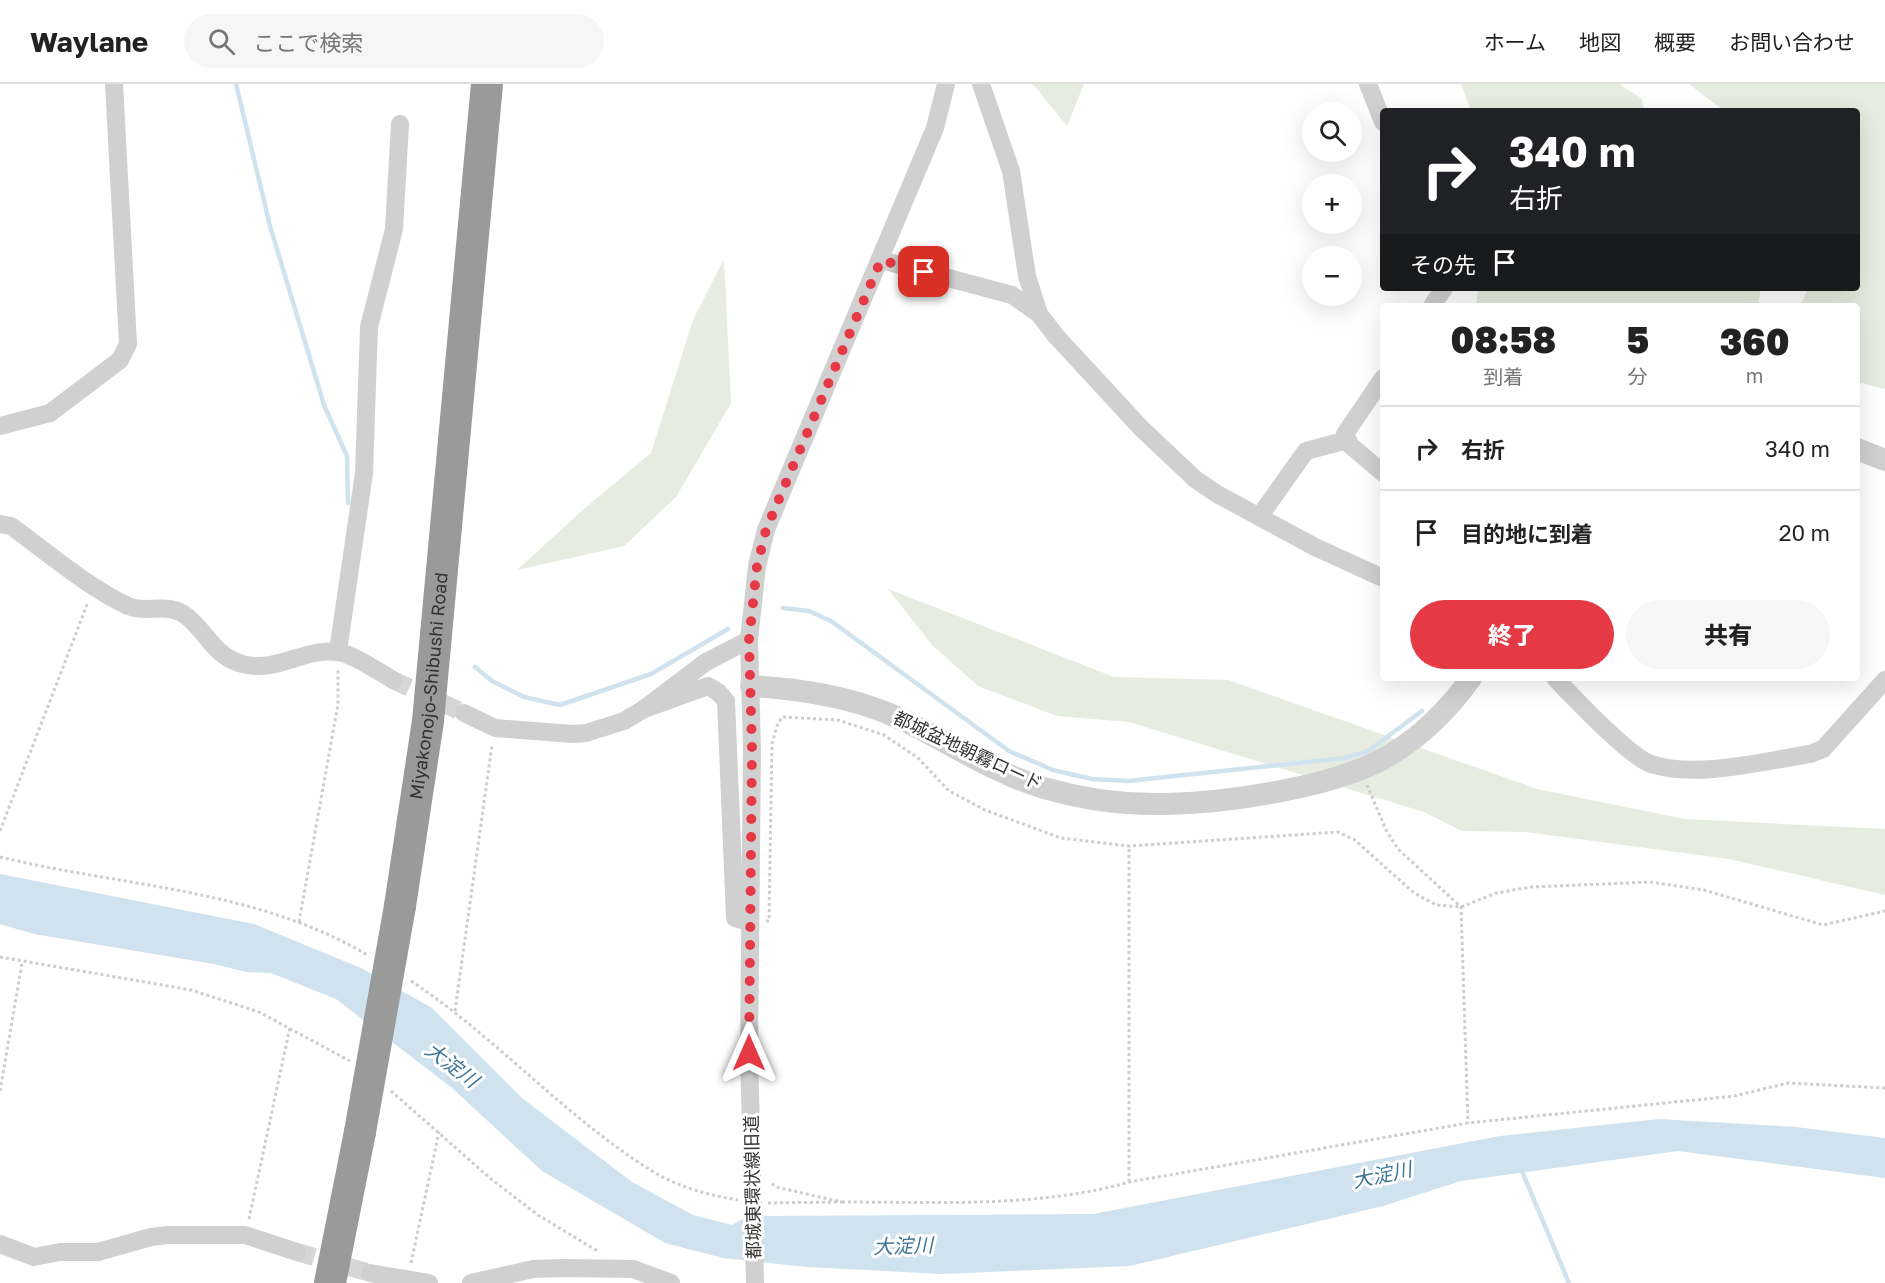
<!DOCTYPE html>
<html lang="ja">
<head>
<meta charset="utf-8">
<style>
	:root { --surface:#fff; --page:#f6f6f6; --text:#222; --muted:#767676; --line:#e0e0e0; --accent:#e63946 }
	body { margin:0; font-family:"Golos Text","Noto Sans JP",sans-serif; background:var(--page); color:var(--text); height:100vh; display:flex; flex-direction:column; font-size:22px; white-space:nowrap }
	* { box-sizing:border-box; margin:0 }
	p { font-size:20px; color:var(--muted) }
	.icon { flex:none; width:33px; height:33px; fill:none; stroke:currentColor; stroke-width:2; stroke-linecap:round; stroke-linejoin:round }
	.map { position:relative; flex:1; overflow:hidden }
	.side { position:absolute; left:1380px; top:219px; width:480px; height:378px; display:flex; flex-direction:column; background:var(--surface); border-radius:6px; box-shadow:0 6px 24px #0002 }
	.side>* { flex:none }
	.top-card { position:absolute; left:1380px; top:24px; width:480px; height:183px; border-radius:6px; box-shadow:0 6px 24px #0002; background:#202124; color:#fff; overflow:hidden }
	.tools { position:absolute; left:1302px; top:18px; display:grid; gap:12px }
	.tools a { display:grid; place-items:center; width:60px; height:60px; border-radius:50%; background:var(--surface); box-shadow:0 6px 24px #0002; font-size:30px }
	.pin { position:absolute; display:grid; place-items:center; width:51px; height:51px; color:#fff; margin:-26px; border-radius:12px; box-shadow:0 3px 9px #0006 }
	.me { position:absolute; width:66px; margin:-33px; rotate:0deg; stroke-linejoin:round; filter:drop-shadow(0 0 4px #0008) }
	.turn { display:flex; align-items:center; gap:21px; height:126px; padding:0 30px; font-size:27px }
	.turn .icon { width:78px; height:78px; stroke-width:2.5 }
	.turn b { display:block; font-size:42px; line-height:51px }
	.then { display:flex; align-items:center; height:57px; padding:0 30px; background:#0003; gap:12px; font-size:22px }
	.eta { display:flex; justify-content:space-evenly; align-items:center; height:102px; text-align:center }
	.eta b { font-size:36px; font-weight:800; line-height:42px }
	.action { display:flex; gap:12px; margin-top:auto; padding:12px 30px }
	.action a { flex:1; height:69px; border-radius:36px; background:var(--accent); color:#fff; font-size:24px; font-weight:800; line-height:69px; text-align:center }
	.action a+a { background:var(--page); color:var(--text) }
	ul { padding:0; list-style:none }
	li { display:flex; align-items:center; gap:18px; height:84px; padding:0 30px; border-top:2px solid var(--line) }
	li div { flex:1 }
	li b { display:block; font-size:22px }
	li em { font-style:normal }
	header { display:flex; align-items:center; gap:36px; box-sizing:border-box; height:84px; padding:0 30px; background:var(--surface); border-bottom:2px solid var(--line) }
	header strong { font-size:28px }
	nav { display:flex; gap:33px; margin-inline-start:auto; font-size:21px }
	.search { width:420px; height:54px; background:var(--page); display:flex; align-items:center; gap:15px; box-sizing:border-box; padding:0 21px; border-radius:33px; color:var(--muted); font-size:22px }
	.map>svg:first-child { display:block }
</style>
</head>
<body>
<header>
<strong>Waylane</strong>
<div class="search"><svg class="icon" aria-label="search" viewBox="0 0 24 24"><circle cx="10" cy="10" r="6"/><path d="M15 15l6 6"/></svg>ここで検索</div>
<nav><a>ホーム</a><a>地図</a><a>概要</a><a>お問い合わせ</a></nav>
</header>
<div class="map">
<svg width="1885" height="1199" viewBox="0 0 1885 1199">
	<rect width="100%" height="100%" fill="#fff"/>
	<g fill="#e6ecdf">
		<polygon points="1033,0 1084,0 1067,42"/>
		<polygon points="1461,0 1619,0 1641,14 1645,27 1471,27"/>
		<polygon points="1689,0 1885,0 1885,305 1857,298 1857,222 1800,222 1808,204 1857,204 1857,27 1724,27"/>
		<polygon points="724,175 731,319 676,413 624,462 517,486 584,425 651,369 693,236"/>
		<polygon points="1478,204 1761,204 1758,222 1476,222"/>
		<polygon points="888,505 1114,593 1228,596 1537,705 1685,735 1885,745 1885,811 1729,775 1526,748 1462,747 1424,728 1129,638 1057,632 978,602 932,561"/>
	</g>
	<polygon fill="#cfe2ee" points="0,790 254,840 361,884 432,924 522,1014 632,1098 693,1131 732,1141 748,1132 1093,1130 1500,1052 1659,1035 1796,1043 1885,1054 1885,1094 1678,1067 1461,1097 1383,1122 1130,1182 942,1190 807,1183 723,1174 665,1159 542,1087 452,1004 336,915 271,889 246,888 214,880 34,850 0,840"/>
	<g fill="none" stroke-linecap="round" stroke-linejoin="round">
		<g stroke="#cfe2ee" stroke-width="4.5">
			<polyline points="236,0 270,142 315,291 324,321 347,372 348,419"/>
			<polyline points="783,524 809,527 831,537 1009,667 1053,686 1092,695 1128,697 1345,674 1368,667 1422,627"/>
			<polyline points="475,583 492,597 524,613 560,621 651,590 728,545"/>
			<polyline points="1521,1085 1569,1199"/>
		</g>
		<g stroke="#d6d6d6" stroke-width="18" stroke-dasharray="18 9" stroke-linecap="butt">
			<polyline points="393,596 464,629"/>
			<polyline points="297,1168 370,1189"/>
		</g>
		<g stroke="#cdcdcd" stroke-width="3" stroke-dasharray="3 3" stroke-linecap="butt">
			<polyline points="1367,701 1386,746 1398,765 1461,823 1468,1039"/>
			<polyline points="0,747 88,518"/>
			<path d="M0 773C124 803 258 805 369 872"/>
			<polyline points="766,837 769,837 772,660 777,642 782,633 838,636 884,651 918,674 949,707 985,726 1061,754 1129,762 1338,748 1355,756 1414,809 1436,821 1461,823 1496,809 1531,803 1650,798 1704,806 1823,841 1885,827"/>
			<polyline points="299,838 338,620 338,585"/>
			<polyline points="0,873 191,906 259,928 350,977"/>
			<path d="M411 897C496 953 565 1033 652 1087 678 1103 708 1111 738 1116"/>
			<polyline points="455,927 492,661"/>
			<polyline points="0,1007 22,879"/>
			<polyline points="391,1007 491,1095 538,1131 599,1168"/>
			<polyline points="1129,1098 1129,762"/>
			<path d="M842 1118C934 1118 1040 1124 1129 1098L1468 1039 1734 1012 1788 999 1885 1004"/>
			<polyline points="768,1119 842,1118 776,1103 770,1098"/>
			<polyline points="249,1135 290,943"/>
			<polyline points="411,1179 439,1048"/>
		</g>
		<g stroke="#d0d0d0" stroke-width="18">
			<polyline points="981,0 1011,87 1027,192 1039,230 1056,252 1141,344 1195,395 1217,410 1315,463 1383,494"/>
			<polyline points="1368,0 1383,38"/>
			<polyline points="881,176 1012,211 1039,230"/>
			<polyline points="1432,222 1444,204"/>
			<polyline points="1383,294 1345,350 1350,361 1383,389"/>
			<polyline points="0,342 50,329 120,276 128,260 114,0"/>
			<polyline points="1259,433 1306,367 1347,356"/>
			<path d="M0 440 11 442C48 469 86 502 128 522 147 530 167 518 185 531 208 548 214 575 247 581 279 587 306 564 337 568 352 569 379 588 393 596"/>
			<polyline points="338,567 364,389 369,243 394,145 400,40"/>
			<path d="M1555 594C1572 612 1630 673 1651 680 1696 695 1764 677 1810 670L1823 665 1885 596"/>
			<polyline points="644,625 708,602 718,608 726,617 735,834 749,838"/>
			<polyline points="464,629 495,644 573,650 586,649 624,637 644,625 706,578 749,556"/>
			<polyline points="0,1160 34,1173 60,1168 98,1168 151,1153 168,1151 245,1151 297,1168"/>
			<polyline points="370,1189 429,1199"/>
			<polyline points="471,1199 533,1185 564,1184 633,1185 671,1199"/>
			<polyline points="755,1199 749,969 752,665 749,556 757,482 766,446 785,400 935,44 946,0"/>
		</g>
		<g stroke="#d0d0d0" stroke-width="22">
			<polyline points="1857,365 1885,376"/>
			<path d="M751 602C800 605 847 612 892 631 943 654 990 688 1044 704 1082 715 1125 721 1165 720 1227 719 1337 703 1390 671 1423 651 1449 625 1471 594"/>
		</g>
		<g stroke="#9a9a9a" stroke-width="32">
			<path id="s1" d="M400 822 428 637 487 0"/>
			<polyline points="330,1199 360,1048"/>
		</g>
		<polyline stroke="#9a9a9a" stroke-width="32" points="360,1048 400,822"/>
	</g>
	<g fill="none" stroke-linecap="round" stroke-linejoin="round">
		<polyline stroke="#e63946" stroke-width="10" stroke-dasharray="0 18" points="749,969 752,665 749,556 757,482 766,446 779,415 881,176 924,188"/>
	</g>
	<g text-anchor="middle" stroke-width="6" stroke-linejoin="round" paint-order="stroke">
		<g font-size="18" fill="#333" stroke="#fff">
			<text dy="6" stroke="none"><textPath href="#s1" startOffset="222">Miyakonojo-Shibushi Road</textPath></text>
			<text transform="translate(968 667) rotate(25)" y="6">都城盆地朝霧ロード</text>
			<text transform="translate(753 1103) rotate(-91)" y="6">都城東環状線旧道</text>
		</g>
		<g font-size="20" font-style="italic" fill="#3f7597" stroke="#fff">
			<text transform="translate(452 981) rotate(37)" y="7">大淀川</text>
			<text transform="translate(1382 1091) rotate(-12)" y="7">大淀川</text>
			<text transform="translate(903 1162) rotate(-2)" y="7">大淀川</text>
		</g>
	</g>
</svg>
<div class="tools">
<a><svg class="icon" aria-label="search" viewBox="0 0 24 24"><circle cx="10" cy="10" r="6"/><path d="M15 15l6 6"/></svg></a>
<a>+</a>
<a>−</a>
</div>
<div class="pin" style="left:924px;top:188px;background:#d93025"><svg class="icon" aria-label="arrive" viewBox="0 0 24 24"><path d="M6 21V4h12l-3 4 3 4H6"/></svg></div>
<svg class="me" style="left:749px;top:969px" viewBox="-20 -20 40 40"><path d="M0-17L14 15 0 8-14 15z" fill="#e63946" stroke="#fff" stroke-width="4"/></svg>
<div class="top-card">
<div class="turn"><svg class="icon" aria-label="right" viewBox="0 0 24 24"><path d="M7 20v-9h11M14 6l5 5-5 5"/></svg><div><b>340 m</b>右折</div></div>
<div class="then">その先<svg class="icon" aria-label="arrive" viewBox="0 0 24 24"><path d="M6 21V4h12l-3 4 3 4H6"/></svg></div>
</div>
<section class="side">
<div class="eta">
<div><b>08:58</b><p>到着</p></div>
<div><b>5</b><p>分</p></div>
<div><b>360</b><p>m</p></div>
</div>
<ul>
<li><svg class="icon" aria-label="right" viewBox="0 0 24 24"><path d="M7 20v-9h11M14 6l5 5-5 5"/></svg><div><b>右折</b></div><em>340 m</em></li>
<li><svg class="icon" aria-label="arrive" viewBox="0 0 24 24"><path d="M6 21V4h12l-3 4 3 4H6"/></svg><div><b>目的地に到着</b></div><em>20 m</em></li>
</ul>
<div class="action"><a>終了</a><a>共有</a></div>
</section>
</div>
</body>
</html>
